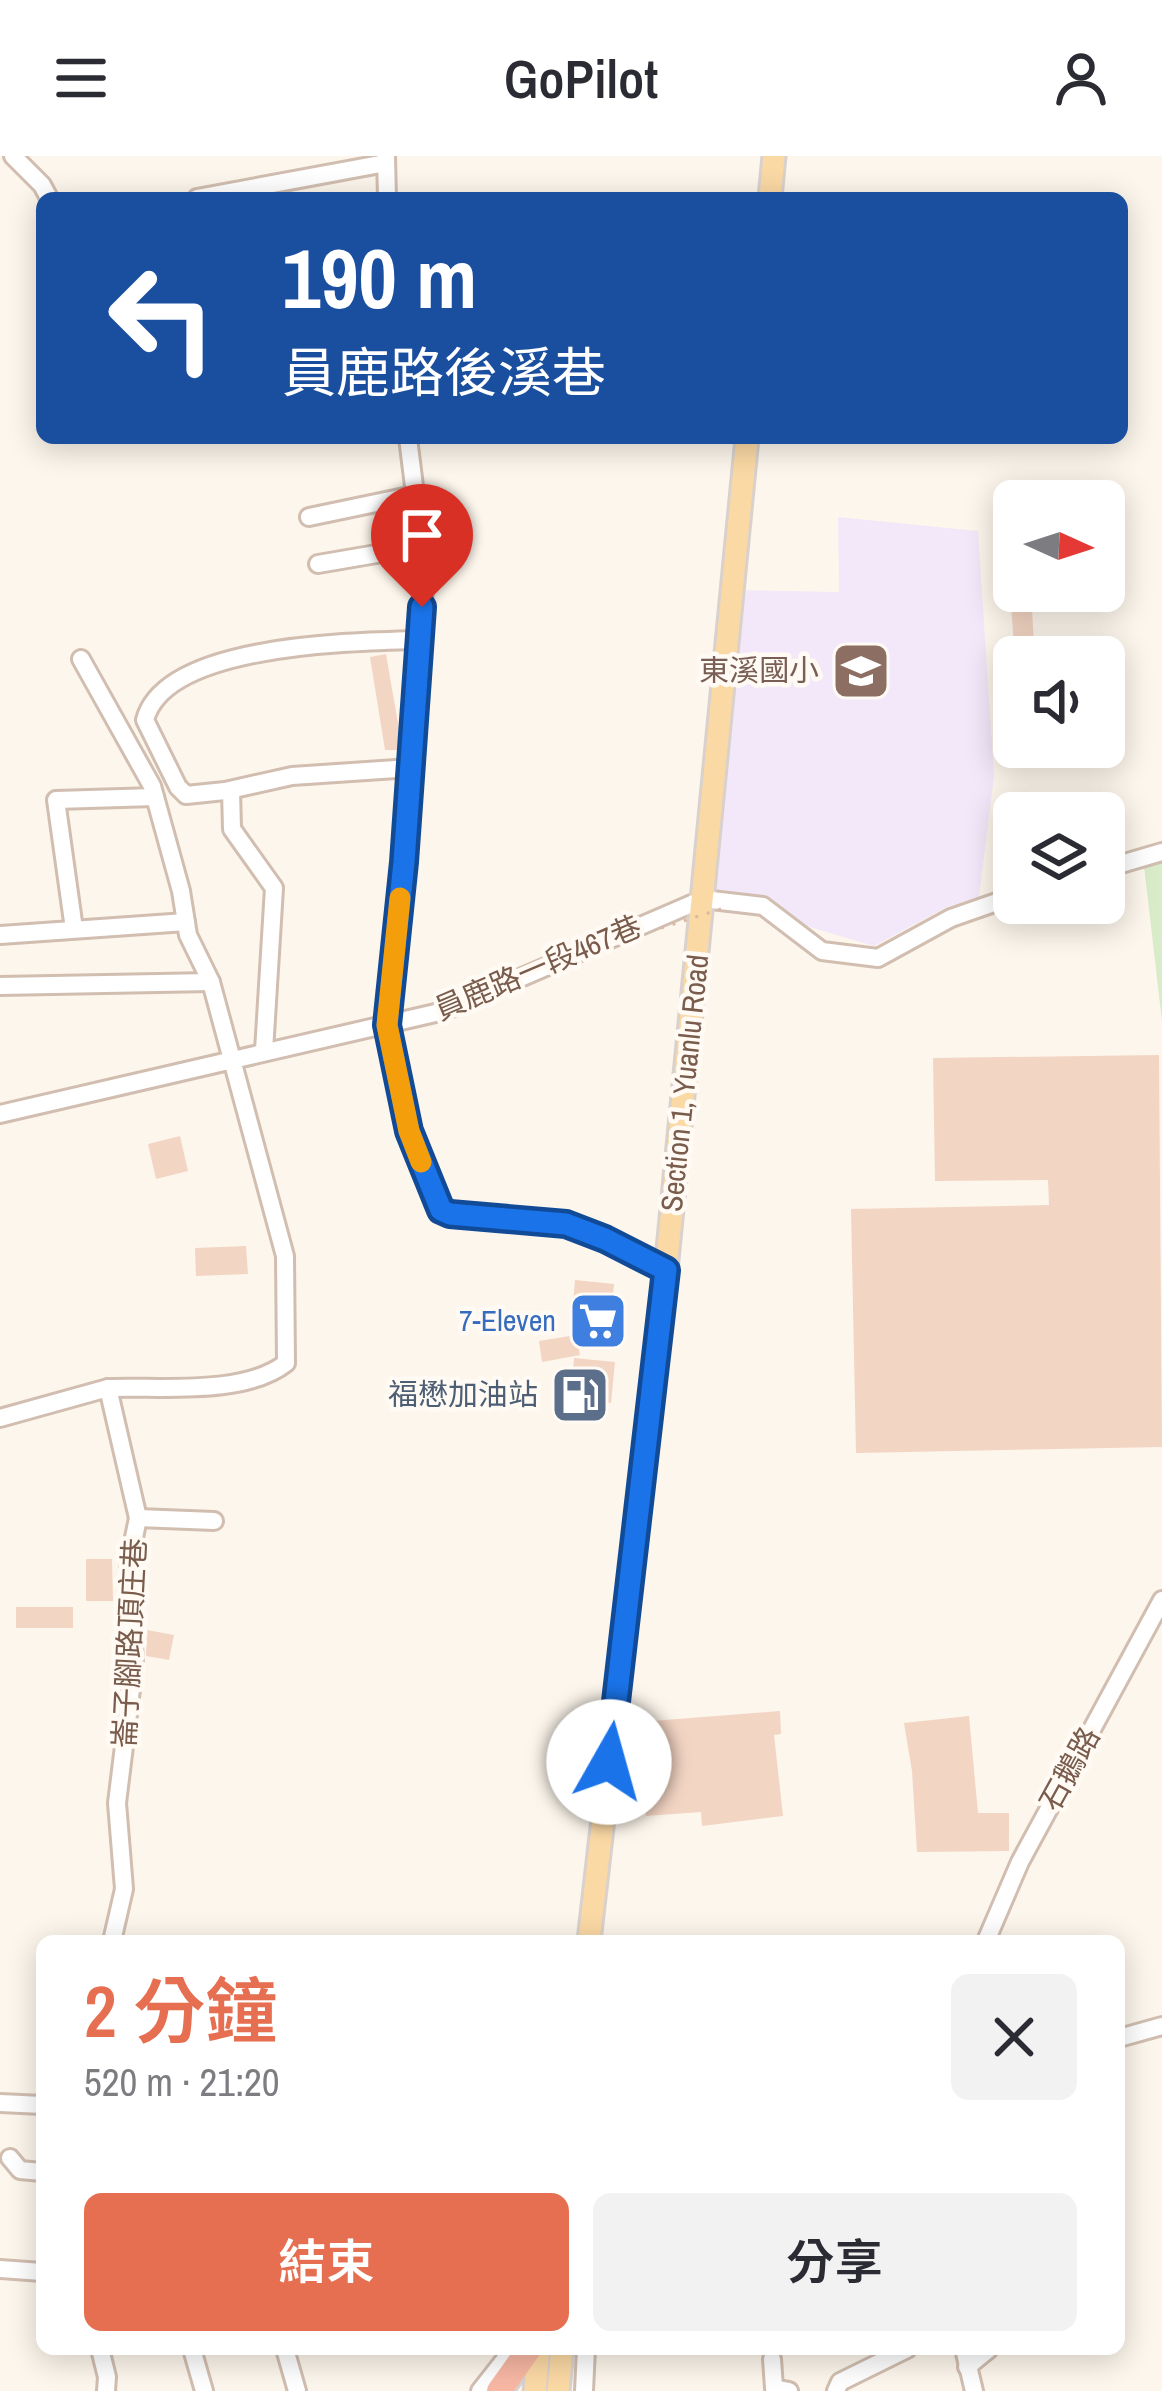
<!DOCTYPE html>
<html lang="zh-TW">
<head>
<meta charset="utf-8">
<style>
	:root { --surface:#fff; --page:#f2f2f3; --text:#2b2b33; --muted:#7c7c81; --accent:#e76f51 }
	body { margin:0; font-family:"Archivo Narrow","Noto Sans TC",sans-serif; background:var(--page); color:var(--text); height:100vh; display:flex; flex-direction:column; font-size:45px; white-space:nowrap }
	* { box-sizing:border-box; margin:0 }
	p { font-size:39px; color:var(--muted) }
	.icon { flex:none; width:66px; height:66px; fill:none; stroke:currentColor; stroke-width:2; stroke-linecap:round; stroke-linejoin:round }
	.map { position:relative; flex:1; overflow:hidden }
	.details { position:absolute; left:36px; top:1779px; width:1089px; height:420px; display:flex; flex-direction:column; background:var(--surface); border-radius:18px; box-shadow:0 6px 30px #0003 }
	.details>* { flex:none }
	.banner { position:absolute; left:36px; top:36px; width:1092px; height:252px; border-radius:18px; box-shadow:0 6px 30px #0003; background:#1a4fa0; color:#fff; overflow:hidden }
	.needle { width:78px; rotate:93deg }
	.tools { position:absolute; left:993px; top:324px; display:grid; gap:24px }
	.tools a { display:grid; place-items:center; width:132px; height:132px; border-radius:18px; background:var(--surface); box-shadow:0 6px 30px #0003; font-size:60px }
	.pin { position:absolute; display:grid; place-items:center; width:102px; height:102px; color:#fff; margin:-123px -51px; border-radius:50% 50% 50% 0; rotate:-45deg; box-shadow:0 0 12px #0007 }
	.pin .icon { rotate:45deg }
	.me { position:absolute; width:132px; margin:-66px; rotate:7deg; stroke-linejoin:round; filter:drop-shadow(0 0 9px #0008) }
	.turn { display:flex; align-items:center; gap:42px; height:252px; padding:0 48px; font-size:54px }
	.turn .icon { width:156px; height:156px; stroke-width:2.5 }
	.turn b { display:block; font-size:84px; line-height:102px }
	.round { display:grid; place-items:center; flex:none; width:126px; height:126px; border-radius:18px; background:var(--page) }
	.overview { display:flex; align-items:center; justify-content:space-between; height:204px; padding:0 48px }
	h1 { font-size:72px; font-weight:600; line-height:90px; color:var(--accent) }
	.button { display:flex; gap:24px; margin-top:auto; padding:24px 48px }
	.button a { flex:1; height:138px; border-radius:18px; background:var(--accent); color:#fff; font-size:48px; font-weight:600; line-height:138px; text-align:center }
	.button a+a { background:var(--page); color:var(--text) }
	header { display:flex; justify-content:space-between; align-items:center; height:156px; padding:0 48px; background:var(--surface); font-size:54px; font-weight:600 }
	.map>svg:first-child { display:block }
</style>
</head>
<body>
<header><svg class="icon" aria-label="menu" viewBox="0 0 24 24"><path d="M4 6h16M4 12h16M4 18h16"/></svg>GoPilot<svg class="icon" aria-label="person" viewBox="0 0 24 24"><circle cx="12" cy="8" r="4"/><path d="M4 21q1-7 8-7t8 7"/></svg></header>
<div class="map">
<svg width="1162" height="2235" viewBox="0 0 1162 2235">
	<rect width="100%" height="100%" fill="#fdf6ec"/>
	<polygon fill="#f3e8fa" points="838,361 978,375 994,620 979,741 947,751 874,790 806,770 771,742 716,735 740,434 839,436"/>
	<polygon fill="#d8ecc9" points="1162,704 1162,865 1144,710"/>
	<g fill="#f3d5c3">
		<polygon points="1010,435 1031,435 1034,489 1014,490"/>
		<polygon points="386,498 400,579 399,594 385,594 370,501"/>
		<polygon points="1159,899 1162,1291 856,1297 851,1053 1049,1049 1048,1024 935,1025 933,902"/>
		<polygon points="180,980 188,1015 156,1023 148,988"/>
		<polygon points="246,1090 248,1118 196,1120 195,1092"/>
		<polygon points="575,1124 614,1128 610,1174 571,1170"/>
		<polygon points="576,1179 580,1199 542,1206 539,1185"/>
		<polygon points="574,1202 615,1206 611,1247 570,1243"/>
		<polygon points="86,1403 112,1403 113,1445 86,1445"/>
		<rect x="16" y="1451" width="57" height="21"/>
		<polygon points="147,1474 174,1479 169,1504 146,1500"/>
		<polygon points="780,1555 781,1578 774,1579 783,1660 702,1670 701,1656 646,1660 647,1589 641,1590 639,1566"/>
		<polygon points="969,1560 978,1657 1009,1657 1009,1695 917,1696 912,1615 904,1567"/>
	</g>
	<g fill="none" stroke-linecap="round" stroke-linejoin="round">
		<g stroke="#d1beb0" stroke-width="22">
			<g id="minor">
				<polyline points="13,0 42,29 49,42"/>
				<polyline points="386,1 387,42"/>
				<polyline points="197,42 386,7"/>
				<polyline points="408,282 425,418 404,706 387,869 409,975 441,1054 450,1058 566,1068 605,1083 666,1114"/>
				<polyline points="309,361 414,339"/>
				<polyline points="318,408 423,390"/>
				<path d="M81 503 152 630 181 735 188 779 211 826 285 1100 286 1207C244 1240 160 1230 108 1232"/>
				<path d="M411 612 292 620 225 635 186 639 178 631 145 564C165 487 355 486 420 484"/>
				<polyline points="231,634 232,673 274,732 264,895"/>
				<polyline points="1104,713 1162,696"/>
				<polyline points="74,773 56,644 155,641"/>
				<polyline points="0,779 186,766"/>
				<polyline points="0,830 211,826"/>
				<polyline points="0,958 444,855 703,743 763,750 822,795 878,802 951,762 1014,740"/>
				<polyline points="0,1262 108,1232 138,1362 129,1406 134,1509 117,1647 124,1733 112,1785"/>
				<polyline points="138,1362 214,1365"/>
				<polyline points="986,1785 1020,1706 1162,1444"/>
				<polyline points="1119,1882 1162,1870"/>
				<polyline points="0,1947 42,1949"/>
				<polyline points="10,2002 20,2014 42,2016"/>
				<polyline points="0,2113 42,2116"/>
				<polyline points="100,2193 107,2221 106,2235"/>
				<polyline points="192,2193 204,2235"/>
				<polyline points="285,2193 297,2235"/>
				<polyline points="964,2193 974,2235"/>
				<polyline points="772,2203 774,2232 789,2235"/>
				<polyline points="967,2211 989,2193"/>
				<polyline points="480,2235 506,2202 509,2193"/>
				<polyline points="584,2235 586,2193"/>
				<polyline points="836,2235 840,2226 907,2193"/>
			</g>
		</g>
		<g stroke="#dad1cd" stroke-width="27">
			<g id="major">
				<polyline points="770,42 774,0"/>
				<polyline points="589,1785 666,1114 747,282"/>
				<polyline points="535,2235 539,2193"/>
				<polyline points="558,2235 562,2193"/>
			</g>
		</g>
		<g stroke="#dad1cd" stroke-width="30">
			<polyline id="highway" points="499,2235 529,2193"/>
		</g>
		<use href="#minor" stroke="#fff" stroke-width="16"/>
		<use href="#major" stroke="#fbd9a5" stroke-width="21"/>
		<use href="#highway" stroke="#f7b7a3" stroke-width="24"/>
		<polyline stroke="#d9b8a5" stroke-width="3" stroke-dasharray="3 9" stroke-linecap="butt" points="661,772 721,753"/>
	</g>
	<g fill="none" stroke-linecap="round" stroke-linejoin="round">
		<g stroke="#114b97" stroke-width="30">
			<polyline id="route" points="422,451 404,706 387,869 409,975 441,1054 450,1058 566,1068 605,1083 666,1114 609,1606"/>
		</g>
		<use href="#route" stroke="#1a73e8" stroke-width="21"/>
		<polyline stroke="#f59e0b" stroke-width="21" points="400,742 387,869 409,975 421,1006"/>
	</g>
	<defs>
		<g id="school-square" transform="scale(3)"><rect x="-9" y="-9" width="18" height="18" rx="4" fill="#8d6e63" stroke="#fffaf3"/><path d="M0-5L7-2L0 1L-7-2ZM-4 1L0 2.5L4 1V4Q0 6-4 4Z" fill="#fff"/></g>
		<g id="supermarket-square" transform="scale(3)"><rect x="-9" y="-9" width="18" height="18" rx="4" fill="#3f7fe0" stroke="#fffaf3"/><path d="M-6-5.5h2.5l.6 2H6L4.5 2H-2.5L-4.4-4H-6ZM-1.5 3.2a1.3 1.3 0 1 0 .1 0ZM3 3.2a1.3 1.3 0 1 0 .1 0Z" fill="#fff"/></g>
		<g id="fuel-square" transform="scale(3)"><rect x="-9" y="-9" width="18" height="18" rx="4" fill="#5c6f8a" stroke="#fffaf3"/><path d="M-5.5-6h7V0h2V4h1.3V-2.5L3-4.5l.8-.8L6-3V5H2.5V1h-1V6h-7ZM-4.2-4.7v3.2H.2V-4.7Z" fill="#fff"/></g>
	</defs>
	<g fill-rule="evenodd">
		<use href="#school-square" x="861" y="515"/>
		<use href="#supermarket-square" x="598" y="1165"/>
		<use href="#fuel-square" x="580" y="1239"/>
	</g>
	<g text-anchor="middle" stroke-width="9" stroke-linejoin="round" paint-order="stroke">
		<g font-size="30" fill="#785e54" stroke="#fffaf3" text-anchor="end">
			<text x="819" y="525">東溪國小</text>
		</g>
		<g font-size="30" fill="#7a5c4d" stroke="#fffaf3">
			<text transform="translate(538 812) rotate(-23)" y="10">員鹿路一段467巷</text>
			<text transform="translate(685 927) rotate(-84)" y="10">Section 1, Yuanlu Road</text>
			<text transform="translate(130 1487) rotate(-87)" y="10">崙子腳路頂庄巷</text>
			<text transform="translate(1070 1613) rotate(-61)" y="10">石鵝路</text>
		</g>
		<g font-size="30" fill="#366cbe" stroke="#fffaf3" text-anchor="end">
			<text x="556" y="1175">7-Eleven</text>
		</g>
		<g font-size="30" fill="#4e5e75" stroke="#fffaf3" text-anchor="end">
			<text x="538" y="1249">福懋加油站</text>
		</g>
	</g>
</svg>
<div class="tools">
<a><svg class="needle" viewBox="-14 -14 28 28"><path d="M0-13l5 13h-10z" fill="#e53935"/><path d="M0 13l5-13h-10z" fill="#7c7c81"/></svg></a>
<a><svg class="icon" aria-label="sound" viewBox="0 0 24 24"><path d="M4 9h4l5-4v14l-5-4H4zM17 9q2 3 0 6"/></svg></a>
<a><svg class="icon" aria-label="layers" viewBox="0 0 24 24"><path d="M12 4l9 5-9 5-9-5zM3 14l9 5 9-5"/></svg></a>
</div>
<div class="pin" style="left:422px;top:451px;background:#d93025"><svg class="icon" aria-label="arrive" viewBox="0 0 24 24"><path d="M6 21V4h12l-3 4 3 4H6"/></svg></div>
<svg class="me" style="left:609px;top:1606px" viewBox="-20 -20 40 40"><circle r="19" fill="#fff"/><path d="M0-13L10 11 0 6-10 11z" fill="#1a73e8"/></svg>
<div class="banner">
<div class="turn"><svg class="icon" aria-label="left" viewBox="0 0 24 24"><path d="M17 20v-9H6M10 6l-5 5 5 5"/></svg><div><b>190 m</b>員鹿路後溪巷</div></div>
</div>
<section class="details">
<div class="overview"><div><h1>2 分鐘</h1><p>520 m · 21:20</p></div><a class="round"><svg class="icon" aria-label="close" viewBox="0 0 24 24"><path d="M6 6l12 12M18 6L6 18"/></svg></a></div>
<div class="button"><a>結束</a><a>分享</a></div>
</section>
</div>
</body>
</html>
